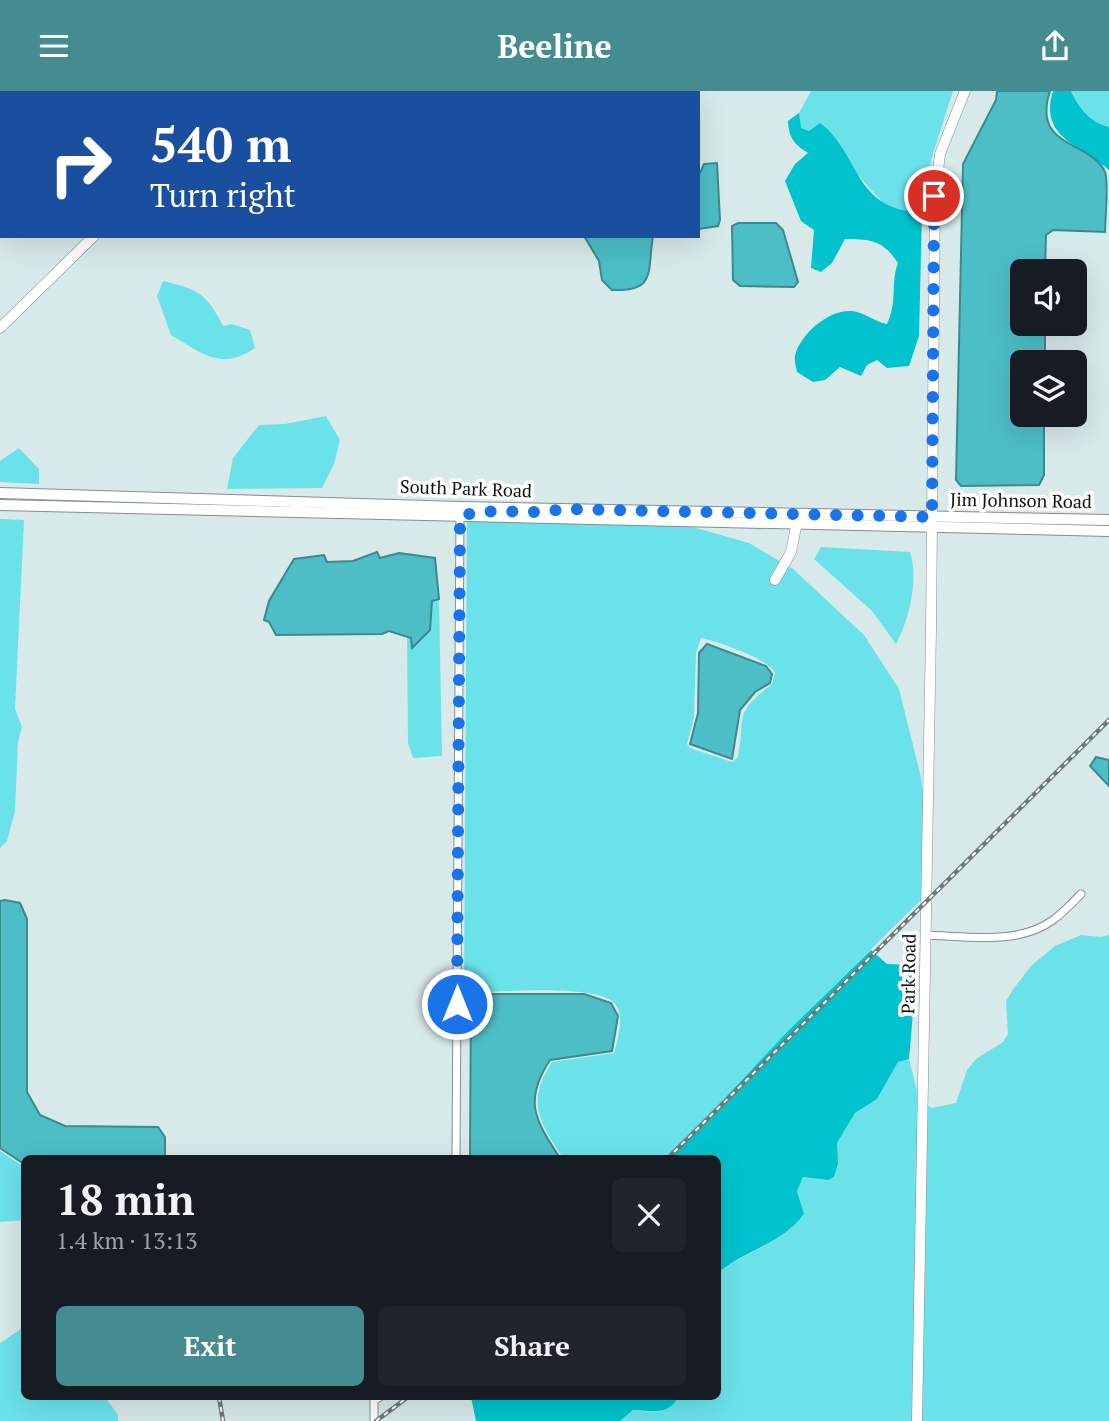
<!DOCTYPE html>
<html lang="en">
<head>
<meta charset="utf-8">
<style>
	:root { --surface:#171b24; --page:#20242c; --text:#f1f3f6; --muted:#9ea1a6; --accent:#458c91 }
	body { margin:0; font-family:"PT Serif",serif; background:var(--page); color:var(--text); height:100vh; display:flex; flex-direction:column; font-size:26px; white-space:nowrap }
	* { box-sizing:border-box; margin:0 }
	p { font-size:23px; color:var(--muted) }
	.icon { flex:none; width:38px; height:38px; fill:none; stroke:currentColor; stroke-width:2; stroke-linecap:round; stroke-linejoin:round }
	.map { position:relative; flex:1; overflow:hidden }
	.details { position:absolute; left:21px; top:1064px; width:700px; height:245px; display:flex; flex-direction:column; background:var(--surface); border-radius:10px; box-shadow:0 7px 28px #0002 }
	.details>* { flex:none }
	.banner { position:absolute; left:0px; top:0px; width:700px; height:147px; box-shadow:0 7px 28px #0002; background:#1a4fa0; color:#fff; overflow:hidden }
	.controls { position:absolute; left:1010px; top:168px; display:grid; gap:14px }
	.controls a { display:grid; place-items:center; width:77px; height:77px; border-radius:10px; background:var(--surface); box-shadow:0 7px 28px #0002; font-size:35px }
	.pin { position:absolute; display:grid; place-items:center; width:60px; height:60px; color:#fff; margin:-30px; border:4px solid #fff; border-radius:50%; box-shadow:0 2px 7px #0007 }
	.me { position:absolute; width:77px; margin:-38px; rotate:0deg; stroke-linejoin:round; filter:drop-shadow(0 0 5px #0008) }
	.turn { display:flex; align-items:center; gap:24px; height:147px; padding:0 35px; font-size:32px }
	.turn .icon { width:91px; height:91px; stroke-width:2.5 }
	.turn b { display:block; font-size:49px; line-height:60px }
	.round { display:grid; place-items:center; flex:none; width:74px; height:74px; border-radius:10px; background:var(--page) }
	.overview { display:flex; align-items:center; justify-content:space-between; height:119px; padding:0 35px }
	h1 { font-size:42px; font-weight:600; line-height:52px }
	.cta { display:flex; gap:14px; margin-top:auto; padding:14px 35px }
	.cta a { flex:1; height:80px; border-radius:10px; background:var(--accent); color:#fff; font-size:28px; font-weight:600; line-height:80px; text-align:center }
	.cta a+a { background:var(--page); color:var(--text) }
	header { display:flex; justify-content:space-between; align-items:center; height:91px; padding:0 35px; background:var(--accent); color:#fff; font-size:32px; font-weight:600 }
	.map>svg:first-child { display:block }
</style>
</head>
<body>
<header><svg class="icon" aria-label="menu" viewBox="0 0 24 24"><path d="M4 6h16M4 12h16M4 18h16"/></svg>Beeline<svg class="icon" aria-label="share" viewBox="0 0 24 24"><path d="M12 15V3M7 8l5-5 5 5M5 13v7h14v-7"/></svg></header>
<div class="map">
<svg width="1109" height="1330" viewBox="0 0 1109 1330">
	<rect width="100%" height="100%" fill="#d8e9ea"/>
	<g fill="#6be2ea" fill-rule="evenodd">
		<polygon points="811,0 953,0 932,66 922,121 898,119 884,113 858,84 840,56 800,37 799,22"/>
		<path d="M1071 0H1109V36C1091 31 1079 17 1071 0Z"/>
		<path d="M163 190C198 198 207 203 223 235L232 233 250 239 255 257C221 280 203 263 171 244L157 205Z"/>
		<polygon points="326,325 340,349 334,373 322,397 227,398 233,367 259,334 285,333"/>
		<polygon points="19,357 39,378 39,393 0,391 0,370"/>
		<polygon points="0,428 24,429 15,618 22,636 18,651 15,720 7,750 0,757"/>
		<path d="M467 430 689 435 749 452 793 478 864 544 899 598 921 686 924 715 923 807 788 940 669 1067H563C539 1030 526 1012 552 971L614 962C618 948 626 922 613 911 593 893 494 901 464 902ZM701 547C717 550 769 568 775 582L772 593C733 624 746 621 738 666L732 671 690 657 687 653 694 627 696 562Z"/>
		<path d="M821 456 910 461C919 488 909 529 896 553L872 520 814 468Z"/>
		<polygon points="439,508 442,665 413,667 408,652 407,547 411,546 412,556 414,555 430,539 432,509"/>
		<polygon points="1081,844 1101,846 1109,844 1109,1330 920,1330 926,1014 932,1017 956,1012 967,979 976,968 1003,951 1008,943 1006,910 1014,897 1032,874 1055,855"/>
		<path d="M909 968 919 1008 913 1330H620L633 1319C652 1321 669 1325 678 1306H718V1182C745 1160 782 1153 804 1123L797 1100 803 1086 828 1089 837 1052 855 1022 877 1008 898 971Z"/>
		<polygon points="0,1060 24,1076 24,1129 0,1131"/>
		<polygon points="24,1236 24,1306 105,1306 118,1324 118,1330 0,1330 0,1252"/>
	</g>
	<g fill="#00c3cd">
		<path d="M1053 0H1071C1079 17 1090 31 1109 36V79C1083 55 1038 47 1053 0Z"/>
		<path d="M799 22 801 37 809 40 820 32C861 63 853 120 922 121L919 245 909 275 887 277 877 269 867 274 861 285 840 276 825 289 813 291 797 281C796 276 794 269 795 265 800 243 829 218 852 220 864 221 875 231 887 233 898 210 890 194 898 172 883 149 870 148 845 148L832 172 821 181 811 177 814 139 801 130 785 90 795 73 808 62C794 53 789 47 788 30Z"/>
		<path d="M871 859 887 873 917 874 909 968 898 971 877 1008 855 1022 837 1052 838 1072 834 1086 828 1089 803 1086 797 1100 804 1123C782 1153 745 1159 718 1182V1068L669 1067 788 940Z"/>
		<path d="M471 1306H678C669 1325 652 1320 633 1319L620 1330H476Z"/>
	</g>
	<g fill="#4dbec6" stroke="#3a8a90" stroke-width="2">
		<path d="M997 0H1050C1031 58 1091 49 1105 81 1109 92 1105 127 1105 141L1053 139 1046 144 1045 180H1022V233H1045V271H1022V324H1044V384L1039 394 961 395 956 389 963 73 996 9Z"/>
		<polygon points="717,72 720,129 718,135 698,138 698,86 704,73"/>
		<polygon points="738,132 776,132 783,139 798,191 794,196 740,195 733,189 732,135"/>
		<path d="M584 145H653C647 180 657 201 612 199L602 189 599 170Z"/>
		<polygon points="377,461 380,467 399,462 435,467 439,508 432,510 430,539 412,557 411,547 389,540 382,543 276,544 269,531 264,529 269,510 294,468 324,464 327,471 353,470"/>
		<polygon points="707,553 766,575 772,583 770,592 755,601 740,619 732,668 690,653 698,622 699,562"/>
		<polygon points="1096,666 1109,669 1109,695 1090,675"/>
		<polygon points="5,809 20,812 27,828 27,1001 40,1024 65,1035 158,1036 165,1046 165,1067 24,1068 24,1073 0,1057 0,810"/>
		<path d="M471 903H584L611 912 618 925 612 960 550 969C523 1010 535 1029 560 1067H470Z"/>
	</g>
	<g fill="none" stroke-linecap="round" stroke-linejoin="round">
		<g stroke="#819091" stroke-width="9">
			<g id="street">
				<path d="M925 844C966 845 1017 855 1053 829 1063 822 1072 812 1081 803"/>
				<polyline points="456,1068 460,420"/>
				<polyline points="374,1330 374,1309 380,1306"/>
			</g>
		</g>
		<g stroke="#819091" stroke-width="11">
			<g id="secondary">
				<polyline points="242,2 243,0"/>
				<polyline points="0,237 94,145"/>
				<polyline points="775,489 791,461 798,426"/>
				<polyline points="917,1330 931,539 935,105 940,63 965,0"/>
			</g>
		</g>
		<g stroke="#819091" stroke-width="12">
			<g id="primary">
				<polyline points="0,402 460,416 1109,429"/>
				<polyline points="0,414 1109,440"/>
			</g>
		</g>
		<use href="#street" stroke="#fff" stroke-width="7"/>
		<use href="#secondary" stroke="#fff" stroke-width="10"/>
		<use href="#primary" stroke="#fff" stroke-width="10"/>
		<g stroke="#6d7879" stroke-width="4.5">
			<g id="rail">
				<polyline points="667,1068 1109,629"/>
				<polyline points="219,1306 223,1330"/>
				<polyline points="376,1330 408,1306"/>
			</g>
		</g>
		<use href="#rail" stroke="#fff" stroke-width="2" stroke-dasharray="5" stroke-linecap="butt"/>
	</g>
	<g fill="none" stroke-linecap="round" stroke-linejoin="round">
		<path stroke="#1a73e8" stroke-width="12" stroke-dasharray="0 21.6" d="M457 913 460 426C487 414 530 426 562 418L932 426 934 105"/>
	</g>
	<g text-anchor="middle" stroke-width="7" stroke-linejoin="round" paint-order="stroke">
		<g font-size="18" fill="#0c1212" stroke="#fff">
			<text transform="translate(466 398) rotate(2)" y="6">South Park Road</text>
			<text transform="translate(1021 410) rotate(1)" y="6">Jim Johnson Road</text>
			<text transform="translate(909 883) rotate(-89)" y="6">Park Road</text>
		</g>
	</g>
</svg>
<div class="controls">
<a><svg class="icon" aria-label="sound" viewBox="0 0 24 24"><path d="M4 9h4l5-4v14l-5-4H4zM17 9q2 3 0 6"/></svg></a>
<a><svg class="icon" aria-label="layers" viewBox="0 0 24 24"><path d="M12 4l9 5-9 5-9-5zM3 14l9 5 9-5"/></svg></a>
</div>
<div class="pin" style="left:934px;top:105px;background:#d93025"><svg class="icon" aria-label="arrive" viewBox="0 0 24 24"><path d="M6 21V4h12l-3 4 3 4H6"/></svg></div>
<svg class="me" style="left:457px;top:913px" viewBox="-20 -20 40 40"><circle r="17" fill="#1a73e8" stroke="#fff" stroke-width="3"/><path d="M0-11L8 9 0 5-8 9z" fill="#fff"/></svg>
<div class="banner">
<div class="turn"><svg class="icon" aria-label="right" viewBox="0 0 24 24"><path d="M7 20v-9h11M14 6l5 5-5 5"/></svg><div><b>540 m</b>Turn right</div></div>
</div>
<section class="details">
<div class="overview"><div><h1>18 min</h1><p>1.4 km · 13:13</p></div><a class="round"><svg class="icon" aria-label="close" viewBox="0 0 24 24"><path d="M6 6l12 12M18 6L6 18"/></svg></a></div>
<div class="cta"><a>Exit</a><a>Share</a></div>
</section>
</div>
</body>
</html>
